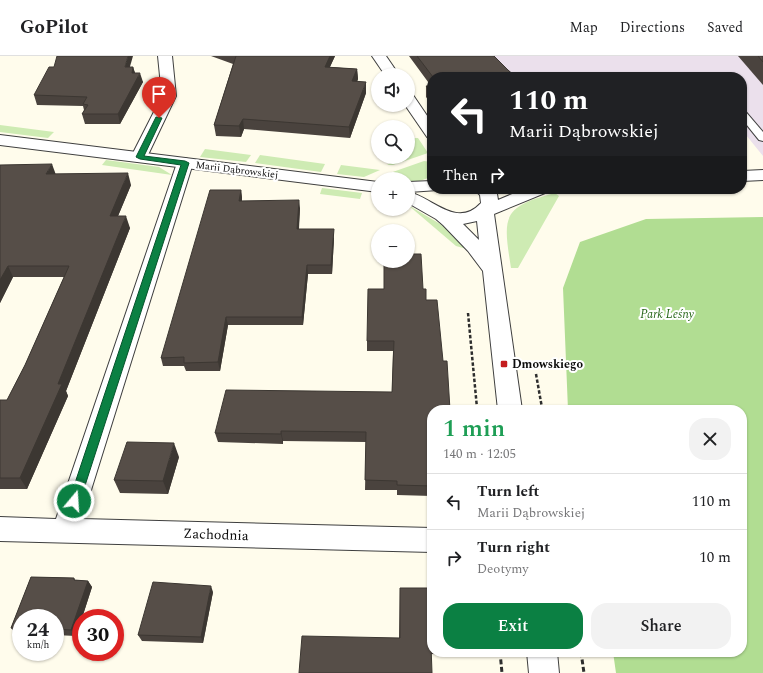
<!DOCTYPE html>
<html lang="en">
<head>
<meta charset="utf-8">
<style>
	:root { --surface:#fff; --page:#f2f2f2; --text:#202124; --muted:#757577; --line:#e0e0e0; --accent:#0b8043 }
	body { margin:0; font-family:Spectral,serif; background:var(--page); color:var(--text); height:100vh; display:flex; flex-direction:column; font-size:15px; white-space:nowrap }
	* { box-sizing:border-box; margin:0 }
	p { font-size:13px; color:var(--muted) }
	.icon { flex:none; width:22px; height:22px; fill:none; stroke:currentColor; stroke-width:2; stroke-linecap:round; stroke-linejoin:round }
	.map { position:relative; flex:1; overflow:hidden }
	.panel { position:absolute; left:427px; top:349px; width:320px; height:252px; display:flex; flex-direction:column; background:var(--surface); border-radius:16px; box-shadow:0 1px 3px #0004 }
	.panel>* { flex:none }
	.banner { position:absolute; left:427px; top:16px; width:320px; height:122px; border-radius:16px; box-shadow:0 1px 3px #0004; background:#202124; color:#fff; overflow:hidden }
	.tools { position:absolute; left:371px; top:12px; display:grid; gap:8px }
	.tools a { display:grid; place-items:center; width:44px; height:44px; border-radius:50%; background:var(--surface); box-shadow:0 1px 3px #0004; font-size:20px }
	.speed { position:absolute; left:12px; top:553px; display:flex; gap:8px; font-size:20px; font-weight:700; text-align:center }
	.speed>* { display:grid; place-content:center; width:52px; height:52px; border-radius:50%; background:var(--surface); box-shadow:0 1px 3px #0004; line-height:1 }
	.speed small { font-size:10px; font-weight:400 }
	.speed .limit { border:6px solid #d22; background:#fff; color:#111 }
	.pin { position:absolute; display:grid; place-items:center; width:34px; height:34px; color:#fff; margin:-41px -17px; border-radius:50% 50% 50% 0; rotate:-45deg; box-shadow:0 0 4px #0007 }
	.pin .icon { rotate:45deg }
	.me { position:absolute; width:44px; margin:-22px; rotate:18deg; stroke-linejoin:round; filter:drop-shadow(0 0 3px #0008) }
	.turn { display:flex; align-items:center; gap:14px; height:84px; padding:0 16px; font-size:18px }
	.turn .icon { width:52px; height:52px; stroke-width:2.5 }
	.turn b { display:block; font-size:28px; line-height:34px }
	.then { display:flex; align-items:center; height:38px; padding:0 16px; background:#0003; gap:8px; font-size:15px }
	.round { display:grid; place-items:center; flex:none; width:42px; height:42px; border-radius:16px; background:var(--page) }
	.summary { display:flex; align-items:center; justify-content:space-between; height:68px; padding:0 16px }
	h1 { font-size:24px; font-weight:600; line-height:30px; color:#1e9e55 }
	.button { display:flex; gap:8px; margin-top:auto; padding:8px 16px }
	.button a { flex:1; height:46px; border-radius:16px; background:var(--accent); color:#fff; font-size:16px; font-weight:600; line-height:46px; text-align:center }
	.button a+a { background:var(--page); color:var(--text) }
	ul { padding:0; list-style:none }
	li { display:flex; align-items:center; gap:12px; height:56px; padding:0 16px; border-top:1px solid var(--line) }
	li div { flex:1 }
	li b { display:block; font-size:15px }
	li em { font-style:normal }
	header { display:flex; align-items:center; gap:24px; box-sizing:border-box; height:56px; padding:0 20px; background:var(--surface); border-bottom:1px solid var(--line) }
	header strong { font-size:19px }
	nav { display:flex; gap:22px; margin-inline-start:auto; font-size:14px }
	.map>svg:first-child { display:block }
</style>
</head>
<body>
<header>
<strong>GoPilot</strong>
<nav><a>Map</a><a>Directions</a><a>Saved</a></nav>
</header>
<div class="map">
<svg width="763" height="617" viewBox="0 0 763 617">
	<rect width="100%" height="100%" fill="#fffcec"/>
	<polygon fill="#ebe0ec" points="492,0 763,0 763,100 746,79 742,79 742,21 514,21"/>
	<g fill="#ceebb3">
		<polygon points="0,69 54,76 48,82 0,76"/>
		<polygon points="408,82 418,82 428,97 393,109 387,109 401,101 408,101"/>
		<polygon points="205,93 251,99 246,106 200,101"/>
		<polygon points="260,99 325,108 321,116 255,107"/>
		<polygon points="106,104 159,111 172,119 102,109"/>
		<path d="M424 105 432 106V119C424 125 417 126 408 126V123H383L387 118Z"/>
		<polygon points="341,109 380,114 364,121 337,118"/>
		<polygon points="322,132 362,137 360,143 320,138"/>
		<path d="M555 137 559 140 518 212H511C503 161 501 151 555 137Z"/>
		<polygon points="408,149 447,172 470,194 456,190"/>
	</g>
	<polygon fill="#b1dd92" points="763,161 763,617 616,617 613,596 742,596 742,354 568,354 563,232 580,186 646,163"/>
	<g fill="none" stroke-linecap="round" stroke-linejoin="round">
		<g stroke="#3f3f3f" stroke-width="2">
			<polygon id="service" points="742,54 745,55 763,76 763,85 759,84 742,63"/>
		</g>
		<g stroke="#3f3f3f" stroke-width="2">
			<g id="minor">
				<polygon points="158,0 172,0 176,40 147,101 145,104 139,106 133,104 131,101 162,40"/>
				<polygon points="372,0 386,0 399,19 385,19"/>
				<polygon points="408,38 413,39 432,67 432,83 427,81 405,49 408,49"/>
				<polygon points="185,102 191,104 193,107 82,463 432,472 432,496 0,485 0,461 56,463 177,107 179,104"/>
			</g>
		</g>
		<g stroke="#3f3f3f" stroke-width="2">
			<g id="tertiary">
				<polygon points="0,79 378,126 378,136 0,89"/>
				<polygon points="763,114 763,124 742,125 742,115"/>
				<path d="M432 125V133L438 134 409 136C433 142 457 173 481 147L480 139 474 133H493L497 138 498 144 524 133H548L545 137 494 158 522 354H498L483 215 468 195 443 169 436 163 408 147V126ZM477 165 479 184 463 168Z"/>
				<polygon points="527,596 557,596 559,617 529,617"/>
			</g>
		</g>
		<g stroke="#2e2e2e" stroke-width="2.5" stroke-dasharray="3.5 2" stroke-linecap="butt">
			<polyline points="468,257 477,352"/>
			<polyline points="536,318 542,352"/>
		</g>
		<g stroke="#2e2e2e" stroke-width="3" stroke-dasharray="5 2.5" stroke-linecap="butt">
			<polyline points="477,351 477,354"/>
			<polyline points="542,351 542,354"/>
			<polyline points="500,596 502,617"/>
			<polyline points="581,596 584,617"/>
		</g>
		<use href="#service" fill="#fff" fill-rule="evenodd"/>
		<use href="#minor" fill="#fff" fill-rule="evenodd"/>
		<use href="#tertiary" fill="#fff" fill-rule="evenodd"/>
	</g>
	<g fill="#4a433e">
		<polygon points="211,0 335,0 330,11 357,13 358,23 357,26 366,37 350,82 244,73 241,81 216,80 214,69 233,8"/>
		<polygon points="409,0 494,0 508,14 516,21 432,21 432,49 426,41 426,30 431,30"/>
		<polygon points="738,0 763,0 763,29"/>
		<polygon points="130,11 133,11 135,17 143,26 120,68 85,68 82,58 84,54 83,50 37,49 34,39"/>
		<polygon points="0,109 55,118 131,129 118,160 130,172 66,335 68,340 27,433 0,433 0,344 7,344 25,309 64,221 13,221 0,247"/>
		<polygon points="241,134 242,142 242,145 300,152 299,173 334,182 332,218 308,218 303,269 228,269 220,315 186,315 184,310 163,310 161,302"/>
		<polygon points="423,233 432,354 432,440 397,439 397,434 365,434 366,386 283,385 283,388 218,386 215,377 392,336 393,295 367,295 367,285"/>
		<polygon points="179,401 168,438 120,437 114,424"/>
		<polygon points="31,521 74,522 75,524 88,525 92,531 82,562 81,562 76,580 55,579 55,562 21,562 21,578 16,578 11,572"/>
		<polygon points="400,532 432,532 432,596 458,596 457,599 431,598 399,582"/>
		<polygon points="213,536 203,587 142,585 138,579"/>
	</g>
	<g fill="#3c3732">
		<polygon points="128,0 133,0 127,21 125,11"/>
		<polygon points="330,0 335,0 325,21 325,11"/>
		<polygon points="133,11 136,20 132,17"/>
		<polygon points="357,13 358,23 352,36 352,25"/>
		<polygon points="140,17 143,26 120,68 118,58"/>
		<polygon points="366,26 366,37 350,82 349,71"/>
		<polygon points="243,63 244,73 241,81 239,70"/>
		<polygon points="52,108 56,119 46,118"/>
		<polygon points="128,117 131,129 113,172 110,160"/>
		<polygon points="241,134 242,142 240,153 239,145"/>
		<polygon points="299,144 300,152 298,182 297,173"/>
		<polygon points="126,160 130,172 66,335 68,340 27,433 20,422"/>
		<polygon points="334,173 334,182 332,218 331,209"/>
		<polygon points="307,209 308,218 303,269 302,261"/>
		<polygon points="8,210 13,221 0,247 0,224"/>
		<polygon points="226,261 228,269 220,315 218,306"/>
		<polygon points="281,375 283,385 283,388 281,378"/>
		<polygon points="174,387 179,401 168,438 163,425"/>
		<polygon points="88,525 92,531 82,562 81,562 76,580 71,574"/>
		<polygon points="211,530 213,536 203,587 201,581"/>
	</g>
	<g fill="#564e48" stroke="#3c3732">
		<polygon points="57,0 128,0 125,11 133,11 132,17 140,17 118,58 82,58 88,49 83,48 87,41 34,39 49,11 54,11"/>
		<polygon points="236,0 330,0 325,11 357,13 352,25 366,26 349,71 243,63 239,70 214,69"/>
		<polygon points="417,0 494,0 508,14 516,21 433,21"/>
		<polygon points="758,0 763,0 763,6"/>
		<polygon points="426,30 432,30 432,37"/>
		<polygon points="52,108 46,118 128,117 110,160 126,160 58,328 62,328 20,422 0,422 0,344 7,344 25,309 69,210 8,210 0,224 0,109"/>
		<polygon points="210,134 241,134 239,145 299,144 297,173 334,173 331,209 307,209 302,261 226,261 218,306 184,307 184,301 161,302"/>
		<polygon points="408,198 421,198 423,233 426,233 426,244 437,244 443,305 447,305 450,354 432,354 432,430 397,429 397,425 365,424 366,376 281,375 281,378 215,377 226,334 392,336 394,285 367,285 368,233 384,233 384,205 408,205"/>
		<polygon points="127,386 174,387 163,425 114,424"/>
		<polygon points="31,521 74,522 74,524 88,525 71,574 55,573 55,562 21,562 21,572 11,572"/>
		<polygon points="153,526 211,530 201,581 138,579"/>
		<polygon points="400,532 432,532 432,589 431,589 432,617 299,617 302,580 400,582"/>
	</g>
	<polygon fill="#0b8043" stroke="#07532c" points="156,61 162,62 144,100 185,105 189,107 80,445 78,448 74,449 71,448 69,445 181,109 140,103 136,101"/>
	<rect fill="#c41d1e" stroke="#fff" stroke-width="1.5" x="500" y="304" width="8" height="8" rx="2"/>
	<g text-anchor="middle" stroke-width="4" stroke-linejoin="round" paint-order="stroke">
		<g font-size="10" fill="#0c0c0c" stroke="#fff">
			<text transform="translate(237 113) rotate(7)" y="4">Marii Dąbrowskiej</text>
		</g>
		<g font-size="12" font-style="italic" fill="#276719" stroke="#fff">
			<text x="667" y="262">Park Leśny</text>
		</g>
		<g font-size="12" font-weight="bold" fill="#0c0c0c" stroke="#fff" text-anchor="start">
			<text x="512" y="312">Dmowskiego</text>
		</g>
		<g font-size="14" fill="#0c0c0c" stroke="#fff">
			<text transform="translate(216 478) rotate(2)" y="5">Zachodnia</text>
		</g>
	</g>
</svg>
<div class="tools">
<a><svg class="icon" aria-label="sound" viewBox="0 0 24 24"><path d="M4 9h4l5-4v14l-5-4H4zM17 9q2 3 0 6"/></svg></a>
<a><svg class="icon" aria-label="search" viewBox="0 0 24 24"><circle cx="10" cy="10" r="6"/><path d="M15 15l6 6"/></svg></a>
<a>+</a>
<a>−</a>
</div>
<div class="speed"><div>24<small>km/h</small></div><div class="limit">30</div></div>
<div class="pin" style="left:159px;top:62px;background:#d93025"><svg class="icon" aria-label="arrive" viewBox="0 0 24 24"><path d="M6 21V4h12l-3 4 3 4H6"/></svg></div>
<svg class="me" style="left:74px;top:445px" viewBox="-20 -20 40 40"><circle r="17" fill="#0b8043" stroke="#fff" stroke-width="3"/><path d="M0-11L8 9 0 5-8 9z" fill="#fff"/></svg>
<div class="banner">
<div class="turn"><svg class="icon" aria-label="left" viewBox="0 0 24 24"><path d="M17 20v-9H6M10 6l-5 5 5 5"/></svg><div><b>110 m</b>Marii Dąbrowskiej</div></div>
<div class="then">Then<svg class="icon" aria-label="right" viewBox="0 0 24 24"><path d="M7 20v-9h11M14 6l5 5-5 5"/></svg></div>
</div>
<section class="panel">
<div class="summary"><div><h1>1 min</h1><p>140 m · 12:05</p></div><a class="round"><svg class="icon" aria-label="close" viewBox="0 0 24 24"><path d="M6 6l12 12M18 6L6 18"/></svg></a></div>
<ul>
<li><svg class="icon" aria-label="left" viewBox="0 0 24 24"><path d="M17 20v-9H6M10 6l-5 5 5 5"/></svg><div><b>Turn left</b><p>Marii Dąbrowskiej</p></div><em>110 m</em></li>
<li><svg class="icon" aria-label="right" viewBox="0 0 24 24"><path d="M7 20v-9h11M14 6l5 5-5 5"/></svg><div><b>Turn right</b><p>Deotymy</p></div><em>10 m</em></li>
</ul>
<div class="button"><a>Exit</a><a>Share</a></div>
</section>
</div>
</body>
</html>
